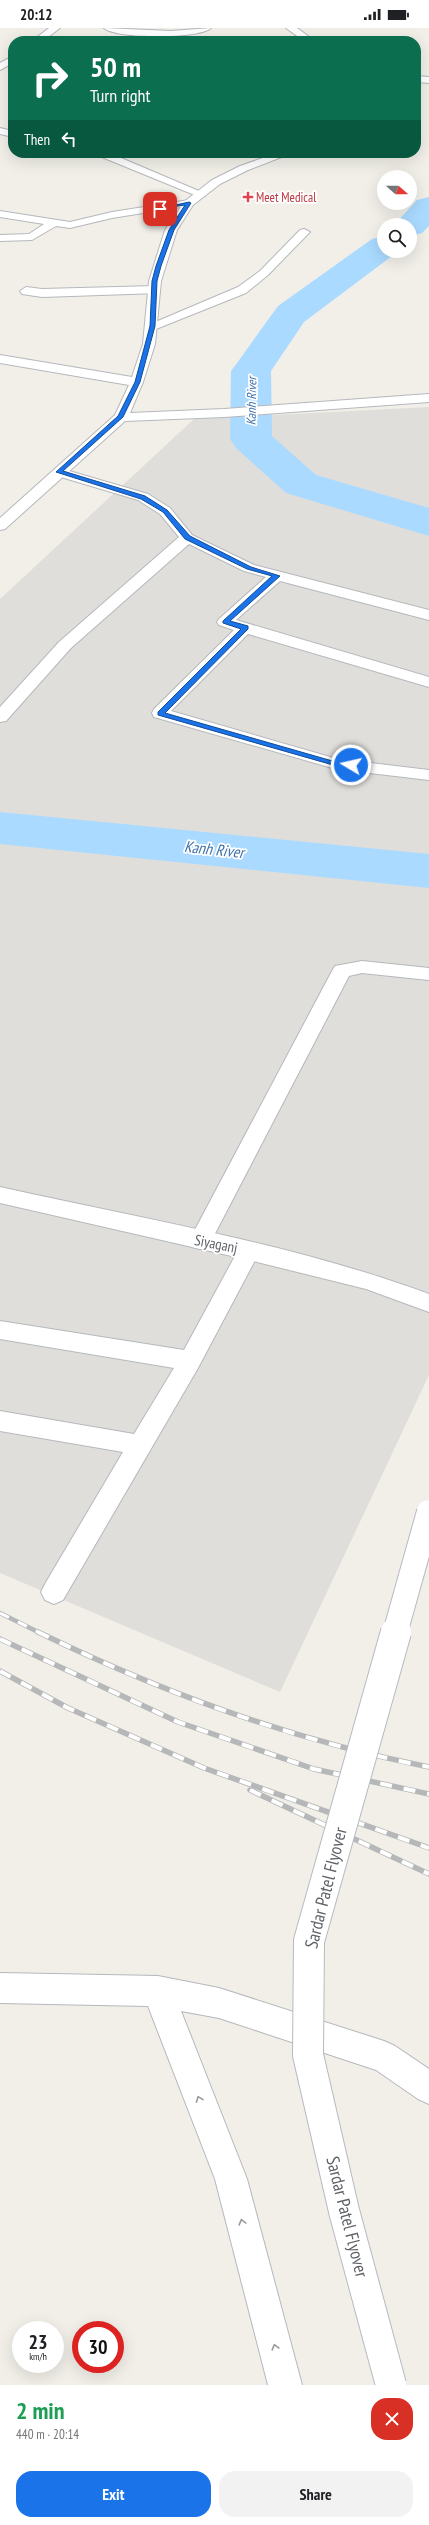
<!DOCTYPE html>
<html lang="en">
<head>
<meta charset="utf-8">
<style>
	:root { --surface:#fff; --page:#f2f2f2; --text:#202124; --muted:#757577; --accent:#1a73e8 }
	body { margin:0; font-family:"PT Sans Narrow",sans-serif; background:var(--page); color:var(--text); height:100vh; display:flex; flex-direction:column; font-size:15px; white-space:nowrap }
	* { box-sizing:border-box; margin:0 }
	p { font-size:13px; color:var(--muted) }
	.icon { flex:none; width:22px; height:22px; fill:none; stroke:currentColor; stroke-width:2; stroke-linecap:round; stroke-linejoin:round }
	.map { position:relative; height:2357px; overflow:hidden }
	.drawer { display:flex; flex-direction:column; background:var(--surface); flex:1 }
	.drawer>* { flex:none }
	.guide { position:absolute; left:8px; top:8px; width:413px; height:122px; border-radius:16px; box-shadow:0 4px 16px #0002; background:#0b6e4f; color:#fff; overflow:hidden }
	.needle { width:26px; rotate:111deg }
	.fabs { position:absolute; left:377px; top:142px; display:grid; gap:8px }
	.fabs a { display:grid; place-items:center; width:40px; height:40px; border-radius:50%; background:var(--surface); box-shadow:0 4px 16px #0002; font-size:20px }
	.speed { position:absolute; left:12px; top:2293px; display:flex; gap:8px; font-size:20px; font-weight:700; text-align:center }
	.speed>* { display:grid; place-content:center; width:52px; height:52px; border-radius:50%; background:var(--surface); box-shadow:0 4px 16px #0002; line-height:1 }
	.speed small { font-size:10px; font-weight:400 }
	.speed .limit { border:6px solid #d22; background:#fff; color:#111 }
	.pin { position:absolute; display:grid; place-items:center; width:34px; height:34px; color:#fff; margin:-17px; border-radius:8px; box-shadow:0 2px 6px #0006 }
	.me { position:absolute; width:44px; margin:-22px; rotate:279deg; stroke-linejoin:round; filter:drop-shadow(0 0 3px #0008) }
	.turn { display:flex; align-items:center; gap:14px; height:84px; padding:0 16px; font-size:18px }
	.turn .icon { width:52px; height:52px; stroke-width:2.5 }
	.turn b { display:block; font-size:28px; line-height:34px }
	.then { display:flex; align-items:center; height:38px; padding:0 16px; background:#0003; gap:8px; font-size:15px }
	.round { display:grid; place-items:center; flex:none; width:42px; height:42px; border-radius:16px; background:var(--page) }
	.head { display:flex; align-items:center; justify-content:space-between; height:68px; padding:0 16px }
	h1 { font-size:24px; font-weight:600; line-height:30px; color:#1e9e55 }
	.button { display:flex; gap:8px; margin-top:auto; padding:8px 16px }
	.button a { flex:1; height:46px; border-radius:16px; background:var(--accent); color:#fff; font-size:16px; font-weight:600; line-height:46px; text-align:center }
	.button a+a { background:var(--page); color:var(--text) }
	.status { display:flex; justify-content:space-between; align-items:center; height:28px; padding:0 20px; background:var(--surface); direction:ltr }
	.status svg { height:11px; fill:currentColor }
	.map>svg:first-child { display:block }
</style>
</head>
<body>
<div class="status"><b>20:12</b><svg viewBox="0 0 49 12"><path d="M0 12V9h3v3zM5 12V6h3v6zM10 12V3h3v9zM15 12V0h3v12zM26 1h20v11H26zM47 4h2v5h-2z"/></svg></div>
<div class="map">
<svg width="429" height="2357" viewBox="0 0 429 2357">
	<rect width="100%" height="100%" fill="#f1efe8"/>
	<polygon fill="#e0deda" points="429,379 429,1347 280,1664 0,1545 0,571 194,391"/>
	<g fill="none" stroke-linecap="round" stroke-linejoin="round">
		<g fill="#aadaff" fill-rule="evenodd">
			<polygon points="429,169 429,198 422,205 410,208 410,197 394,197 417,172"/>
			<polygon points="384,208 384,223 398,223 396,225 304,294 271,343 272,408 316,447 429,480 429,508 286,465 236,420 230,411 231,343 237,335 278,278 372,211"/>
			<polygon points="0,784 429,826 429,860 0,816"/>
		</g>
		<g stroke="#b5b8bc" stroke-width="2">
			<g id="minor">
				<polygon points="49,0 60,0 43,13 32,13"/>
				<path d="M104 0 171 3 211 0C200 11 115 11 104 0Z"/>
				<polygon points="13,28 13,35 0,42 0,35"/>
				<polygon points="416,48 429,49 429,55 416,54"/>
				<polygon points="0,100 13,103 13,109 0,106"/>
				<polygon points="92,125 114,127 206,166 205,168 197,168"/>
				<polygon points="189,172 193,173 193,177 112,190 70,200 56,198 32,212 0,213 0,207 29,206 44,196 0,189 0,183 70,194 112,184"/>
				<polygon points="304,201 310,204 308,206 268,247 246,265 156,301 152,302 146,298 238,259 260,243 300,202"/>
				<polygon points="155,258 159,259 159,265 42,269 22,266 20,263 26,259 42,261"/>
				<polygon points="59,440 148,466 170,480 192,507 254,537 429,582 429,592 280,553 236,592 429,649 429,659 248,606 171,683 337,731 429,742 429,752 336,741 154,689 152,685 154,681 234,602 219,597 217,594 219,591 266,549 244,543 189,516 71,620 6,693 0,694 0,679 59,614 179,509 160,486 138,472 54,447 52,444"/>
				<polygon points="362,933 429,940 429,952 362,945 349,948 208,1219 200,1221 192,1219 189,1213 332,943 335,938"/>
				<polygon points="249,1214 257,1217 260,1223 198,1340 63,1572 54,1576 45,1572 41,1564 45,1556 123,1424 0,1403 0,1383 134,1406 174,1340 0,1311 0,1293 184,1322 241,1217"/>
			</g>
		</g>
		<g stroke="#b5b8bc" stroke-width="2">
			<g id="tertiary">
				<polygon points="286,0 297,0 315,13 304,13"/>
				<polygon points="277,125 292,125 248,142 220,156 193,177 177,202 161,253 155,316 143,354 130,385 224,381 429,366 429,374 224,389 125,393 5,501 0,502 0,490 115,387 129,357 0,335 0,327 132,349 143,316 149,253 165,202 185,173 212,152 240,138"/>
				<path d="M0 1159C143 1191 291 1215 429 1266V1284L366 1261 249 1232 0 1175Z"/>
				<polygon points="0,1945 158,1948 219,1960 384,2013 395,2018 429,2041 429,2076 418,2071 376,2042 219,1990 181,1983 247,2151 302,2357 268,2357 215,2151 148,1978 0,1975"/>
			</g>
		</g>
		<use href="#minor" fill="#fff" fill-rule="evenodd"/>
		<use href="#tertiary" fill="#fff" fill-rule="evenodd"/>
		<g stroke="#b6b7b8" stroke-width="4.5">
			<polyline id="rail-far1" points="0,1585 40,1605"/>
		</g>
		<g stroke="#b6b7b8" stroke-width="5.5">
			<g id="rail">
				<path d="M38 1604C163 1665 292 1712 429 1739"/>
				<polyline points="0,1611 178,1694 314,1741 429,1766"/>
				<polyline points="0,1643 68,1680 204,1740 429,1820"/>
				<polyline points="250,1762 429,1846"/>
			</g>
		</g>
		<use href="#rail-far1" stroke="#fff" stroke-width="3" stroke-dasharray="10" stroke-linecap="butt"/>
		<use href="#rail" stroke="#fff" stroke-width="4" stroke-dasharray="12" stroke-linecap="butt"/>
		<g stroke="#b6babf" stroke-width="26" stroke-linecap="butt">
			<polyline id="secondary-bridge-far1" points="395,1605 429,1484"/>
		</g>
		<g stroke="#b6babf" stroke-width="32" stroke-linecap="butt">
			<polyline id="secondary-bridge" points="391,2357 344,2183 308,2027 309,1913 396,1604"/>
		</g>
		<use href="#secondary-bridge-far1" stroke="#fff" stroke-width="24"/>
		<use href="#secondary-bridge" stroke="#fff" stroke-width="30"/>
	</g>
	<defs><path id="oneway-chevron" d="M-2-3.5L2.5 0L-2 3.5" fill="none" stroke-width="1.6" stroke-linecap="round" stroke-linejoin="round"/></defs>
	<g stroke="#979a9d">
		<use href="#oneway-chevron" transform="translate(199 2071) rotate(-111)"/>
		<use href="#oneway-chevron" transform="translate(242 2194) rotate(-105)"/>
		<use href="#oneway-chevron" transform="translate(275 2319) rotate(-105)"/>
	</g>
	<polygon fill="#1a73e8" stroke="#114b97" points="189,174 191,175 174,202 161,238 157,253 155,298 140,354 123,389 63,443 145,468 167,482 190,508 251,539 280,548 230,593 248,598 248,601 165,685 336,734 354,736 354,739 333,737 158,687 158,684 241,601 223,595 223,593 272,548 247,541 185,511 163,484 141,471 56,444 118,388 135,354 150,298 152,253 156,238 169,202 185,177 158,181"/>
	<path fill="#e0444e" stroke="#fff" stroke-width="1.5" d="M246 163h4v4h4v4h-4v4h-4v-4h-4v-4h4z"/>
	<g text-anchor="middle" stroke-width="3.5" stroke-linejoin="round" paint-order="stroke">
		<g font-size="13" fill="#be3a42" stroke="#fff" text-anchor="start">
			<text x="256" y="174">Meet Medical</text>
		</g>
		<g font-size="13" font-style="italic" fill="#4174aa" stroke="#fff">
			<text transform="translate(251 373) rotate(-89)" y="5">Kanh River</text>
		</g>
		<g font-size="15" fill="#5f6368" stroke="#fff">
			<text transform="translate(216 1216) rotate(11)" y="5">Siyaganj</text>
		</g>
		<g font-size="16" font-style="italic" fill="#4174aa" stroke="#fff">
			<text transform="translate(214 821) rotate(6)" y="6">Kanh River</text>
		</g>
		<g font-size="18" fill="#5f6368" stroke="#fff">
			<text transform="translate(326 1860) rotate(-76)" y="6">Sardar Patel Flyover</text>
			<text transform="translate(347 2189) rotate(76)" y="6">Sardar Patel Flyover</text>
		</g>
	</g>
</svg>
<div class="fabs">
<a><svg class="needle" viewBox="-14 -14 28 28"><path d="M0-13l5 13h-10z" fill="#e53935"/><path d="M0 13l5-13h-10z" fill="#757577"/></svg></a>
<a><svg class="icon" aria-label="search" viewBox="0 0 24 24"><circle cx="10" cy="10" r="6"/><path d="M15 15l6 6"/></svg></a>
</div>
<div class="speed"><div>23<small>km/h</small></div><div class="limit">30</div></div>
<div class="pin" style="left:160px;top:181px;background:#d93025"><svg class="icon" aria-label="arrive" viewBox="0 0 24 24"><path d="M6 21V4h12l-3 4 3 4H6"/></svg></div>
<svg class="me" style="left:351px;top:737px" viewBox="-20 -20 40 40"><circle r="17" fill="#1a73e8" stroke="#fff" stroke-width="3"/><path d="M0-11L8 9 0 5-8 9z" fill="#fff"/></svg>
<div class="guide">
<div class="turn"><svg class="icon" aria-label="right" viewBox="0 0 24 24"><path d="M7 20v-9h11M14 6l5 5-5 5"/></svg><div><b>50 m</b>Turn right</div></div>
<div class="then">Then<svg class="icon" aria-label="left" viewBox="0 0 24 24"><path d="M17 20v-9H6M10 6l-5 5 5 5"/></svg></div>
</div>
</div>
<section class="drawer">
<div class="head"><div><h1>2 min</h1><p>440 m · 20:14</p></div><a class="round" style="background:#d93025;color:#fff"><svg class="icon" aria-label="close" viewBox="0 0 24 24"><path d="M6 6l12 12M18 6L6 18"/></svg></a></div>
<div class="button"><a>Exit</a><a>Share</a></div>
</section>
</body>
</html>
